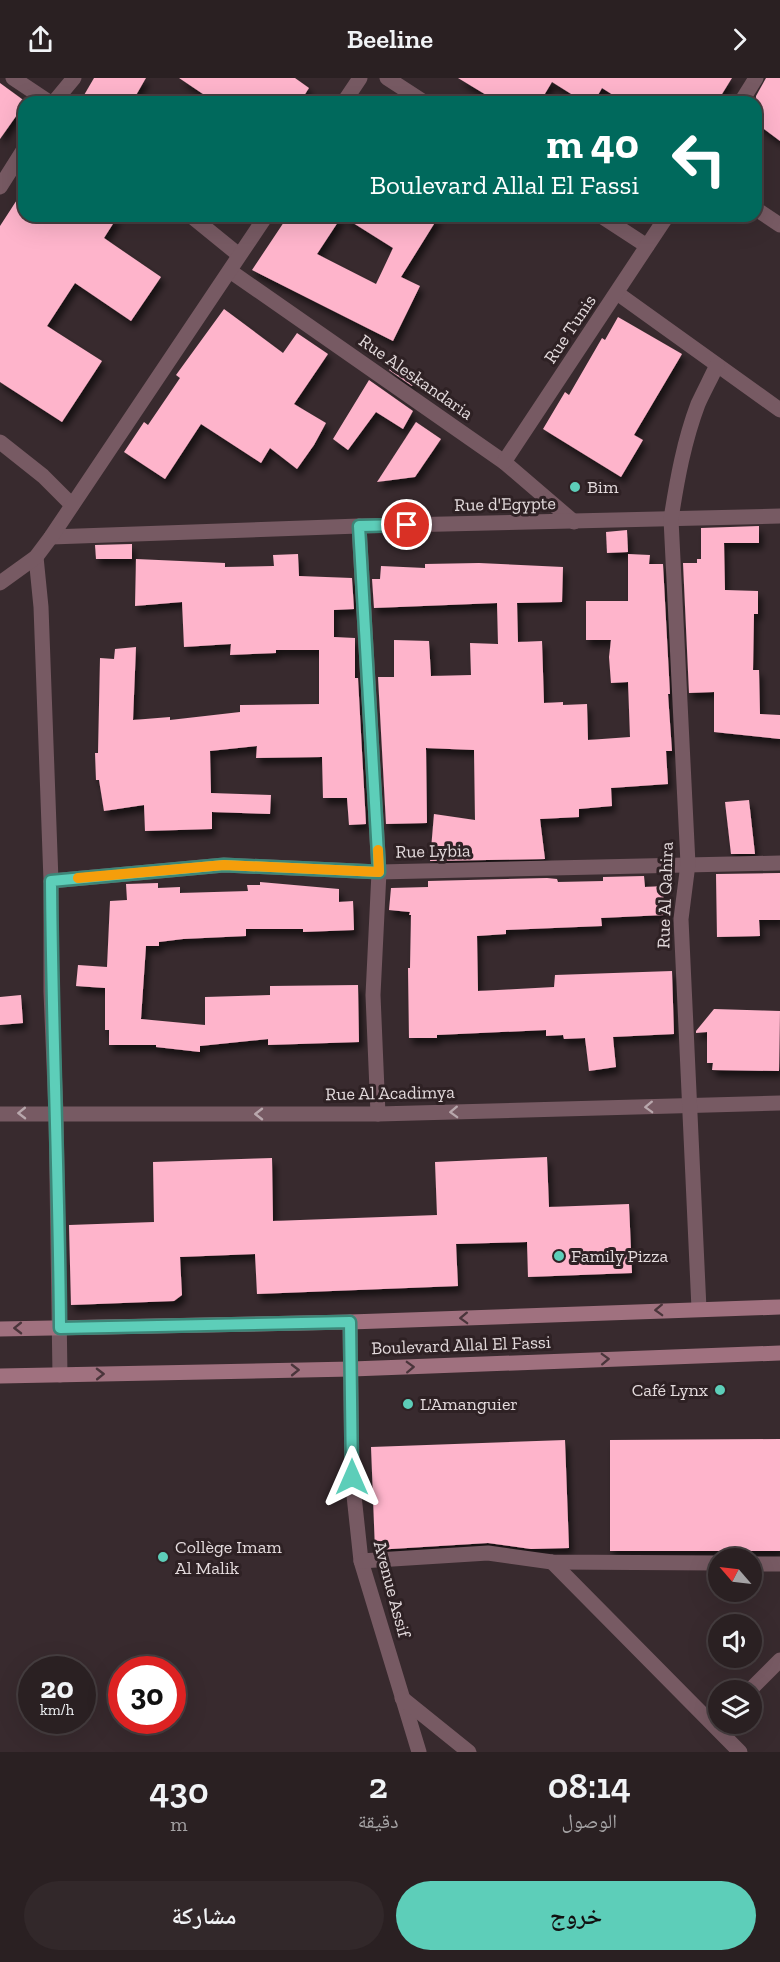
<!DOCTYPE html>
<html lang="ar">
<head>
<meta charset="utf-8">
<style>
	:root { --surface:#2a2022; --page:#32282a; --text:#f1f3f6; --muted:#a5a3a5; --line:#463e40; --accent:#5dceb9 }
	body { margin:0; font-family:"Zilla Slab","Noto Naskh Arabic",serif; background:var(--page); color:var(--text); direction:rtl; height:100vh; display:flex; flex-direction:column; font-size:22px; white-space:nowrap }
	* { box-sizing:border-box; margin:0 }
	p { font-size:20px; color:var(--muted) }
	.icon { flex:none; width:33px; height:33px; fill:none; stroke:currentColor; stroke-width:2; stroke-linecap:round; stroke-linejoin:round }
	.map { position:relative; height:1674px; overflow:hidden; direction:ltr }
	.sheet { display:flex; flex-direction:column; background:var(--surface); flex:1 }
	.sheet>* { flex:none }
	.guide { position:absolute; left:18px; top:18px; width:744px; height:126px; border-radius:18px; box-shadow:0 6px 24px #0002,0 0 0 2px var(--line); direction:rtl; background:#00695c; color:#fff; overflow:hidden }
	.needle { width:39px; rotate:298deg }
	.fabs { position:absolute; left:708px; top:1470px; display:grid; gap:12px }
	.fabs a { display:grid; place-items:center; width:54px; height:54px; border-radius:50%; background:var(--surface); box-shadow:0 6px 24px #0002,0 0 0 2px var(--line); font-size:30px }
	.speed { position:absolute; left:18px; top:1578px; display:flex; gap:12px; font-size:30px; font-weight:700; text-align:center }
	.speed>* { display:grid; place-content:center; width:78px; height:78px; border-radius:50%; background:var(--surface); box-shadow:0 6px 24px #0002,0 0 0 2px var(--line); line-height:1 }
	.speed small { font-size:15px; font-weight:400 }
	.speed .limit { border:9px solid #d22; background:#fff; color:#111 }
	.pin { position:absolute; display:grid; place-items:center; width:51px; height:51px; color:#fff; margin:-26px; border:3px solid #fff; border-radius:50%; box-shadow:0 2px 6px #0007 }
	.me { position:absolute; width:66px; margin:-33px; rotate:0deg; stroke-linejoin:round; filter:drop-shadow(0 0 4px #0008) }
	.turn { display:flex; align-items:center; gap:21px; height:126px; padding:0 24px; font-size:27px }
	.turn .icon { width:78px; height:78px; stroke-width:2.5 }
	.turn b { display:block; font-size:42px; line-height:51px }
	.eta { display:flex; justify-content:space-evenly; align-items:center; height:102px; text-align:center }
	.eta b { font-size:36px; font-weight:600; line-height:42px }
	.button { display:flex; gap:12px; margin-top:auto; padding:12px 24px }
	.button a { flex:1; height:69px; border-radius:36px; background:var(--accent); color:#111; font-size:24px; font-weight:600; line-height:69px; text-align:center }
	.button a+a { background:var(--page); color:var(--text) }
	header { display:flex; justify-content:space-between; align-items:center; height:78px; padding:0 24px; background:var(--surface); font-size:27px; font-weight:600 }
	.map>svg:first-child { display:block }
</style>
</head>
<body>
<header><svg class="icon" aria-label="forward" viewBox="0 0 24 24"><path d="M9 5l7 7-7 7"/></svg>Beeline<svg class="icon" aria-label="share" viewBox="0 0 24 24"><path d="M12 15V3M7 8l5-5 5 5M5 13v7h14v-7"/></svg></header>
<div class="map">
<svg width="780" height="1674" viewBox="0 0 780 1674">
	<defs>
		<filter id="shadow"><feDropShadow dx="3.5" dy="6" stdDeviation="3" flood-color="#0009"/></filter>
	</defs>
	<rect width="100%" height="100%" fill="#382a2e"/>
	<g fill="#feb4cb" fill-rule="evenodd" filter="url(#shadow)">
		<polygon points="94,0 146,0 132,24 80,24"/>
		<polygon points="179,0 295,0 309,10 300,24 215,24"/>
		<polygon points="458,0 732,0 717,24 624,24 602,10 594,24 584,24 552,4 540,24 498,24"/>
		<polygon points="766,0 780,0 780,63 756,45 756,18"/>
		<polygon points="0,5 26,24 0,61"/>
		<polygon points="24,111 24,138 118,138 104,160 161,199 131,243 75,205 47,248 102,283 62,344 0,304 0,148"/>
		<path d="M288 138H439L401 199 420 208 393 263 252 192ZM342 138 393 170 376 206 317 176Z"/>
		<polygon points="224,231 283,275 297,255 328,276 294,326 326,345 314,367 297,391 270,370 261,385 201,346 165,401 124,374 144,344 148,347 180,300 176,297"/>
		<polygon points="618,239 682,276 634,357 643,362 621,399 543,351 565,314 569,317 602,260 605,262"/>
		<polygon points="392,288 415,303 412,308 389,292"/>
		<polygon points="369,302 413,333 403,351 376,334 348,372 333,361"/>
		<polygon points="416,344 441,361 415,399 377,404"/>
		<polygon points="759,448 759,465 724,465 725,512 758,513 758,536 754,536 753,592 759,592 760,636 780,637 780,661 714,654 714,614 689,615 683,485 697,485 697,481 701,481 701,450"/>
		<polygon points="627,452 628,474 607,475 606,454"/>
		<polygon points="132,466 132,481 96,481 95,467"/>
		<polygon points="298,476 299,498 352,500 354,531 334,532 334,559 355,560 355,600 358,600 366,746 349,747 347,720 323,720 322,679 256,680 257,668 210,673 211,715 271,717 270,736 212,734 212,751 145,753 144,727 104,733 99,702 96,702 95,675 98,675 100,580 114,581 115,571 136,569 133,642 170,639 170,642 240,634 240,627 319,626 319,572 276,572 276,575 230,577 231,566 184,569 182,524 135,528 136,481 225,485 225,489 274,488 273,477"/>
		<polygon points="628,476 650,477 649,486 663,486 670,616 668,616 672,673 666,673 668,706 611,710 612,728 579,731 579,739 540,741 545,781 430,783 434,736 475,742 474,672 426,670 427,745 386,746 378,599 394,599 394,562 429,563 431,598 471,597 470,565 498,566 497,525 374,530 372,501 380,501 381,488 425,490 425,486 479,485 563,489 562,524 517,525 518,564 542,563 544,625 563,624 563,627 587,626 588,662 630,659 628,604 611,605 609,579 611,562 586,562 586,523 628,523"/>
		<polygon points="749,722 755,776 731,776 725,724"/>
		<polygon points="780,795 780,842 759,842 760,858 717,859 716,796"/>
		<polygon points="644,798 645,809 663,808 664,837 601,840 602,848 506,852 506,856 477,858 478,913 554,909 555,897 672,893 674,956 613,959 616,989 589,993 585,960 564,961 563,957 546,958 546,952 437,957 437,960 409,960 408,890 410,890 411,837 409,837 410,834 389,832 391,810 428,809 428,803 547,800 557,801 558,804 603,803 603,799"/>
		<polygon points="260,804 339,811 339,824 353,823 354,852 303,854 303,851 246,851 246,858 183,861 159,864 159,868 146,868 141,941 205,947 205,919 270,917 270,908 358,907 359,964 268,967 268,961 200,968 200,974 156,969 156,967 109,967 109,952 105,952 105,910 76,908 78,887 107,889 110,823 127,822 126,806 158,805 158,810 180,809 180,815 248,813 247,807 260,807"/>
		<polygon points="21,917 23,945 0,947 0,919"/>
		<polygon points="714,931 780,933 779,993 712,992 713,985 707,985 707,954 696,955 696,953"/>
		<polygon points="547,1079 549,1129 629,1126 632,1195 528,1199 527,1164 456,1166 458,1208 257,1216 255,1176 180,1179 182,1217 174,1223 71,1227 69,1147 154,1144 153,1084 272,1080 273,1143 437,1137 435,1084"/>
		<polygon points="780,1361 780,1473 610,1473 610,1362"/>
		<polygon points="565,1362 569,1470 531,1471 488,1465 375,1472 371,1369"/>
	</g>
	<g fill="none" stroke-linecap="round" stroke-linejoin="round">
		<g stroke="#775a63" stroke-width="15">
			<polyline points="13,0 49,24"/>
			<polyline points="387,0 424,24"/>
			<polyline points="54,24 74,0"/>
			<polyline points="344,24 360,0"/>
			<polyline points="741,24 756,0"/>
			<polyline points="0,109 24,71"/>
			<polyline points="756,131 780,147"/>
			<polyline points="191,138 239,177"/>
			<polyline points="601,138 647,168"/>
			<polyline points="230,193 504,384 574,444"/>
			<polyline points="617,215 780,332"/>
			<polyline points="0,364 43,398 72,427"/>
			<polyline points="504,384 667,138"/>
			<polyline points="359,448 379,794 373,917 378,1036"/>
			<polyline points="51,459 359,448 780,438"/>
			<polyline points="36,479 41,529 51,803 51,914 56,1035 60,1297"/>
			<polyline points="0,505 36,479 51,459 266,138"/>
			<polyline points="51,803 224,787 379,794 780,785"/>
			<polyline points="0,1036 378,1036 780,1025"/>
			<path d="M699 1231 681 841 688 786 671 441C677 402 684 363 698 326 704 313 711 300 717 287"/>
			<polyline points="350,1244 352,1399 361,1483 419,1674"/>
			<polyline points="361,1483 488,1475 552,1484 718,1485"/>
			<polyline points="552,1484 740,1674"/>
			<polyline points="752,1486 780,1486"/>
			<polyline points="750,1612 780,1582"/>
			<polyline points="402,1620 469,1674"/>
		</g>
		<g stroke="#a0717f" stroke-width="15">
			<polyline points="0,1251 350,1244 780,1229"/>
			<polyline points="0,1298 352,1291 780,1275"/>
		</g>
	</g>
	<defs><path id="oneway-chevron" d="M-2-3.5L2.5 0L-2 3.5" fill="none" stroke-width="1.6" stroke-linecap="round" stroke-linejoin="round" transform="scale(1.5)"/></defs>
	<g stroke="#b8a7ac">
		<use href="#oneway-chevron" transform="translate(649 1029) rotate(178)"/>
		<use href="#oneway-chevron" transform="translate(454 1034) rotate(178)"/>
		<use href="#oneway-chevron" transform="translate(22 1035) rotate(179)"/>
		<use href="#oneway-chevron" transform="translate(259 1036) rotate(-180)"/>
	</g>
	<g stroke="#4a353b">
		<use href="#oneway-chevron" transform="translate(659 1232) rotate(178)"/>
		<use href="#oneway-chevron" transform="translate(464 1240) rotate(178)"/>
		<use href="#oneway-chevron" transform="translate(18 1250) rotate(179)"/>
		<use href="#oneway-chevron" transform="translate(605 1281) rotate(-2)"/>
		<use href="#oneway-chevron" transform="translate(410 1289) rotate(-2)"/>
		<use href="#oneway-chevron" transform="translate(295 1292) rotate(-1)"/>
		<use href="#oneway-chevron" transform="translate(100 1296) rotate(-1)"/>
	</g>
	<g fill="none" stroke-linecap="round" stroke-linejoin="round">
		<g stroke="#3c8678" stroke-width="15">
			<path id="route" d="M352 1399 350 1244 60 1250C59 1101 52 952 51 803L224 787 379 794 359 448 407 447"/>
		</g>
		<use href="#route" stroke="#5dceb9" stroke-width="10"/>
		<polyline stroke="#f59e0b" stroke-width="10" points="78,800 224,787 379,794 378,772"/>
	</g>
	<g fill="#5dceb9" stroke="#2e2124" stroke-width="2">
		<circle cx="575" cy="409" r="6"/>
		<circle cx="559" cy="1178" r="6"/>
		<circle cx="720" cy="1312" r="6"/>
		<circle cx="408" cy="1326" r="6"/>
		<circle cx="163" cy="1479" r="6"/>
	</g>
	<g text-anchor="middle" stroke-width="6" stroke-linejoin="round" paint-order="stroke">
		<g font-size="18" fill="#e3dadc" stroke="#2e2124">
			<text transform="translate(570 251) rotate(-56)" y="6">Rue Tunis</text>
			<text transform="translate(416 299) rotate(35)" y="6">Rue Aleskandaria</text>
			<text transform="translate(505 426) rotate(-1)" y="6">Rue d'Egypte</text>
			<text transform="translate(433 773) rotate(-1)" y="6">Rue Lybia</text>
			<text transform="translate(665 817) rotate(-88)" y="6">Rue Al Qahira</text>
			<text transform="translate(390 1015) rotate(-1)" y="6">Rue Al Acadimya</text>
			<text transform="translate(461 1267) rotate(-2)" y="6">Boulevard Allal El Fassi</text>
			<text transform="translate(392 1511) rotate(75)" y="6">Avenue Assif</text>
		</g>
		<g font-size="18" fill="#e3dadc" stroke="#2e2124" text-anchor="start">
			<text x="587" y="415">Bim</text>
			<text x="571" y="1184">Family Pizza</text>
			<text x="708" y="1318" text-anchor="end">Café Lynx</text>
			<text x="420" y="1332">L'Amanguier</text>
			<text x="175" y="1475">Collège Imam<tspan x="175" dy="21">Al Malik</tspan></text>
		</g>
	</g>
</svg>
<div class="fabs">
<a><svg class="needle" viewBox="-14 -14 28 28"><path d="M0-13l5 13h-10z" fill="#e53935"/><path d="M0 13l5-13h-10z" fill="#a5a3a5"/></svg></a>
<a><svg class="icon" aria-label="sound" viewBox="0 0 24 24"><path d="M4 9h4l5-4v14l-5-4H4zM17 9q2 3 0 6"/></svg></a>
<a><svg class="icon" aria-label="layers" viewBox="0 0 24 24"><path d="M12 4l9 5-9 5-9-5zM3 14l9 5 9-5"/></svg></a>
</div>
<div class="speed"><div>20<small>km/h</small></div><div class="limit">30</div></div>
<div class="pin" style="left:407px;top:447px;background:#d93025"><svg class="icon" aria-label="arrive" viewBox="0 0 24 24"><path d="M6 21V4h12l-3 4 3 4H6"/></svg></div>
<svg class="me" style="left:352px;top:1399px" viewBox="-20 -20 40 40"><path d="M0-17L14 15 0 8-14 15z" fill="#5dceb9" stroke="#fff" stroke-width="4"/></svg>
<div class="guide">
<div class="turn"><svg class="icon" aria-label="left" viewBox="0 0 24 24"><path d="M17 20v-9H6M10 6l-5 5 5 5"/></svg><div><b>40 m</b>Boulevard Allal El Fassi</div></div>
</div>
</div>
<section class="sheet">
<div class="eta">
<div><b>08:14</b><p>الوصول</p></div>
<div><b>2</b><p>دقيقة</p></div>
<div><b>430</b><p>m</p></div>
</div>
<div class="button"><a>خروج</a><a>مشاركة</a></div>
</section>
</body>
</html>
